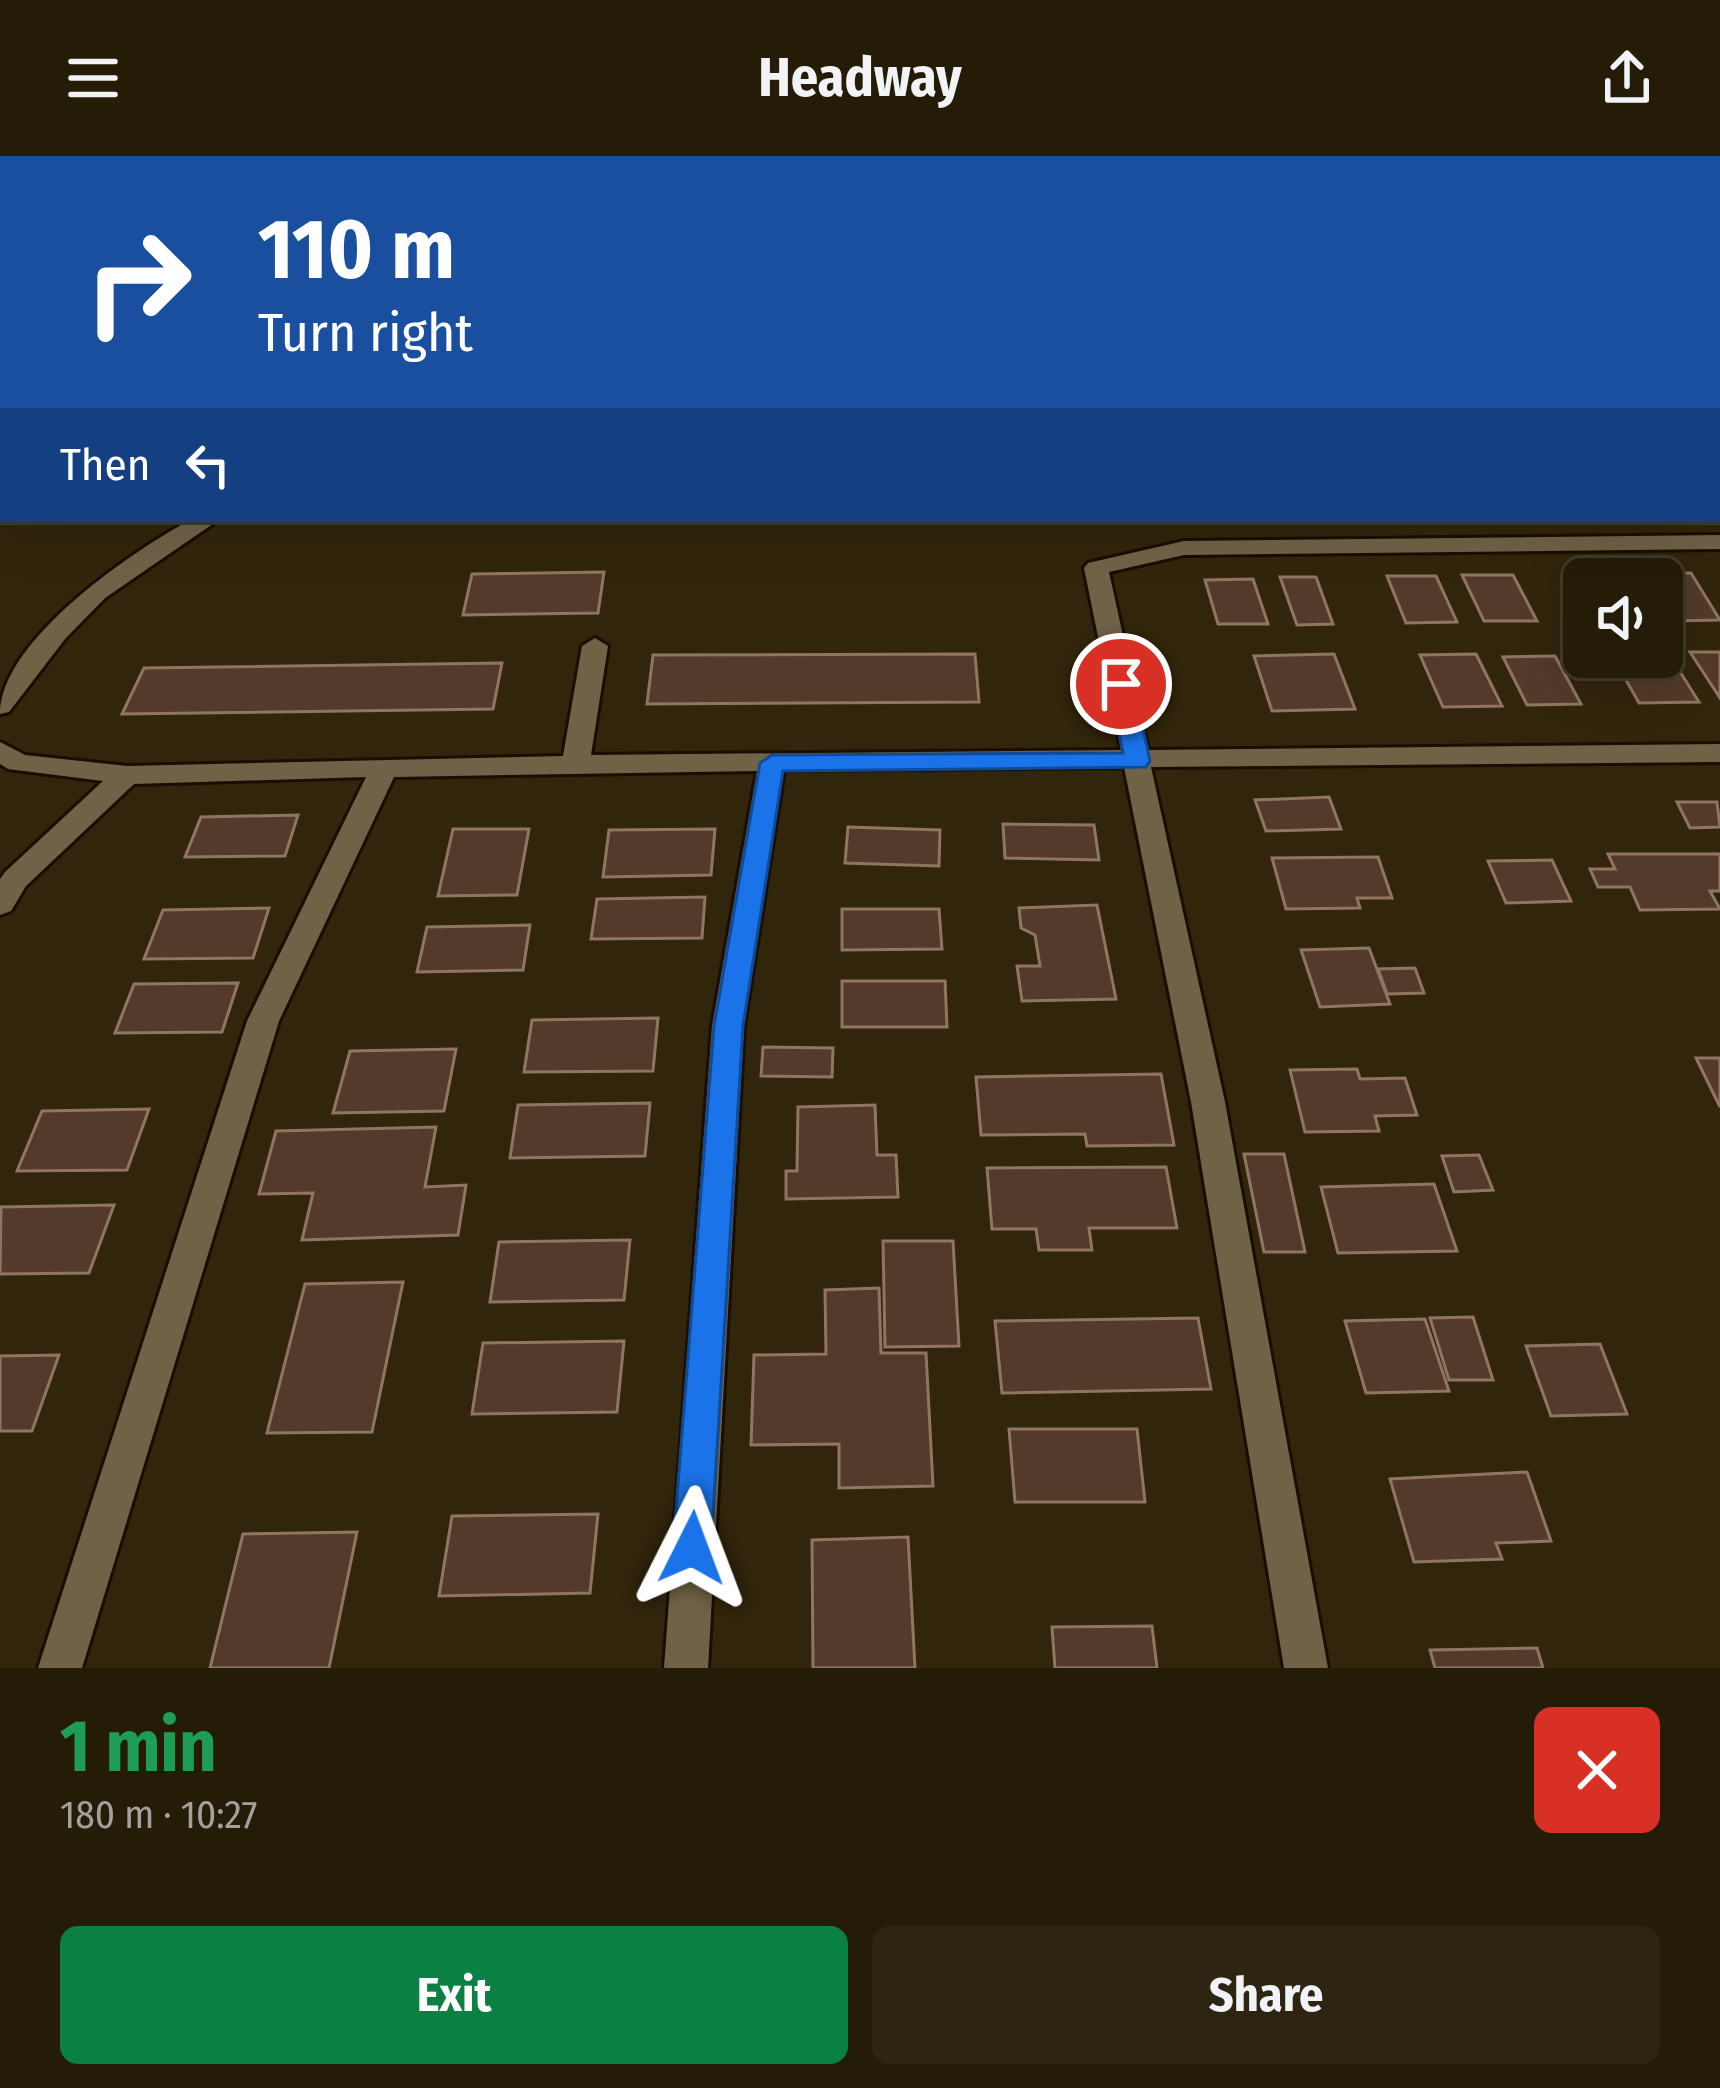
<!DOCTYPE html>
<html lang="en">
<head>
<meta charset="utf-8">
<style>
	:root { --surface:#251c08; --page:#2d2512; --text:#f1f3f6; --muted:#a3a19c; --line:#423a29; --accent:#0b8043 }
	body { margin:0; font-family:"Fira Sans Condensed",sans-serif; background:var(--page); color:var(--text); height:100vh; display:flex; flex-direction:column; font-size:45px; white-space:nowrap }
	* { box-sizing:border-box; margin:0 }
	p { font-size:39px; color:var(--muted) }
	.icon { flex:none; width:66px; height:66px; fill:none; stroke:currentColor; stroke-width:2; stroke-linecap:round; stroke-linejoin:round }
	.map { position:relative; height:1512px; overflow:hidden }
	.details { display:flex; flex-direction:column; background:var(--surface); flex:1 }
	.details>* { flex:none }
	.hud { position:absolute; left:0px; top:0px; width:1722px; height:366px; box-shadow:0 12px 48px #0002,0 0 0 3px var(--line); background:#1a4fa0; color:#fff; overflow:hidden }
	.tools { position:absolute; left:1563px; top:402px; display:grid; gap:24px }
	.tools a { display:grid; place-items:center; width:120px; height:120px; border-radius:18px; background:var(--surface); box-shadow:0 12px 48px #0002,0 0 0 3px var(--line); font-size:60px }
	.pin { position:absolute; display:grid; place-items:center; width:102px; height:102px; color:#fff; margin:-51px; border:6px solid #fff; border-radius:50%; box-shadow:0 3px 12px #0007 }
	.me { position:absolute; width:132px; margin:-66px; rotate:3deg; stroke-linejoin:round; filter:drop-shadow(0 0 9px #0008) }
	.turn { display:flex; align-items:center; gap:42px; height:252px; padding:0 60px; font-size:54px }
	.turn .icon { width:156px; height:156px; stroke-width:2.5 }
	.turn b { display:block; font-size:84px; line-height:102px }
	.then { display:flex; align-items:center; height:114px; padding:0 60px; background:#0003; gap:24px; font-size:45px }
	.round { display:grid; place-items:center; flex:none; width:126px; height:126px; border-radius:18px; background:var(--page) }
	.headline { display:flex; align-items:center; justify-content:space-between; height:204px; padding:0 60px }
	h1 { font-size:72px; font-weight:700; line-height:90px; color:#1e9e55 }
	.cta { display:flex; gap:24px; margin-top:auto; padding:24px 60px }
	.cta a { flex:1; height:138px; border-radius:18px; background:var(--accent); color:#fff; font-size:48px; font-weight:700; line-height:138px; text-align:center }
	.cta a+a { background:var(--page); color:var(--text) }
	header { display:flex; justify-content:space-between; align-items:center; height:156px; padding:0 60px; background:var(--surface); font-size:54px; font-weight:700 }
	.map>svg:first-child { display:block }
</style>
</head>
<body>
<header><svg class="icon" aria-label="menu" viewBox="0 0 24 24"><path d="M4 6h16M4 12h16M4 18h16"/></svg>Headway<svg class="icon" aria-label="share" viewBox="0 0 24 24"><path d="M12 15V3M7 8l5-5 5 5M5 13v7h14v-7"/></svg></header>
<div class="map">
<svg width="1720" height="1512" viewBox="0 0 1720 1512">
	<rect width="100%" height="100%" fill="#31250b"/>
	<g fill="#533a2a" stroke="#917563" stroke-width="3">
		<polygon points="604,416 598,457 463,459 472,418"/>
		<polygon points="1641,417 1691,417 1720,464 1670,465 1662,452 1662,423 1645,423"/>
		<polygon points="1462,419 1513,419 1537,465 1484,465"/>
		<polygon points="1567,419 1613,419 1616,423 1584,423 1584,450"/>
		<polygon points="1387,420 1436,420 1457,466 1406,467"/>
		<polygon points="1280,421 1316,421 1333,468 1297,469"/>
		<polygon points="1253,423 1268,468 1218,468 1205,424"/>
		<polygon points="1662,495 1667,495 1699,546 1639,547 1613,501 1662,501"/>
		<polygon points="1690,496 1720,496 1720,542"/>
		<polygon points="975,498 979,546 647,548 653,499"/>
		<polygon points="1334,498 1355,553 1272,555 1254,500"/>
		<polygon points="1476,498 1502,550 1443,551 1420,499"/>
		<polygon points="1555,500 1581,548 1527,549 1503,501"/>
		<polygon points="502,507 493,553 122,558 144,512"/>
		<polygon points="1329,641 1341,673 1266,675 1255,644"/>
		<polygon points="1677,646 1717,646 1720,671 1690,672"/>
		<polygon points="298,659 285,700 185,701 201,661"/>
		<polygon points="1003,668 1094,669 1099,704 1005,702"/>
		<polygon points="848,671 940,674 939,710 845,707"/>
		<polygon points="453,673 529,673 517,739 438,740"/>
		<polygon points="715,673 711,719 603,721 609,674"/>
		<polygon points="1608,698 1720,698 1720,735 1710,735 1720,753 1640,754 1630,731 1598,731 1590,713 1615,713"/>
		<polygon points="1378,701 1392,742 1357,742 1360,752 1286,753 1272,702"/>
		<polygon points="1552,704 1571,745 1506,747 1488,705"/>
		<polygon points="705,741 702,782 591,783 597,743"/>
		<polygon points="1097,749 1116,843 1022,845 1017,810 1040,810 1035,779 1021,772 1019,752"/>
		<polygon points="269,752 253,802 144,803 163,754"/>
		<polygon points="842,753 939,753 942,793 842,794"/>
		<polygon points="530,769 523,814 417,816 427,771"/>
		<polygon points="1369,792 1390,848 1320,851 1301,794"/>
		<polygon points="1415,812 1424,837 1387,838 1378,813"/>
		<polygon points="842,825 945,825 947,871 842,871"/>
		<polygon points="238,827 222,876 115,877 134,828"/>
		<polygon points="658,862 653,915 524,916 532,864"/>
		<polygon points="763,891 833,892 832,921 761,920"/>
		<polygon points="456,893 444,955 333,957 350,895"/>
		<polygon points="1696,902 1720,902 1720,951"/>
		<polygon points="1357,913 1360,923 1405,922 1417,959 1375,960 1379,975 1305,976 1290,914"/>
		<polygon points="1161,918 1174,989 1087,990 1085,978 981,979 976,921"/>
		<polygon points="650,947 645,1000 510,1002 518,949"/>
		<polygon points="875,949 877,999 896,999 898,1041 786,1043 786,1015 797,1015 798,951"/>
		<polygon points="149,953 127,1014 17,1015 42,955"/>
		<polygon points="436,971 425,1031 466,1029 458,1079 302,1084 313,1037 259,1038 276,975"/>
		<polygon points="1244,998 1284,998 1305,1096 1264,1096"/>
		<polygon points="1479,999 1493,1034 1454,1036 1442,1000"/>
		<polygon points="1166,1011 1177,1072 1089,1072 1092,1094 1039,1094 1036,1073 992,1073 987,1012"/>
		<polygon points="1434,1028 1457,1095 1338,1097 1321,1031"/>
		<polygon points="114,1049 89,1117 0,1118 1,1051"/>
		<polygon points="630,1084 624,1144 490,1146 499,1086"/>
		<polygon points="883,1085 953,1085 959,1190 885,1191"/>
		<polygon points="403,1126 372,1276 267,1277 305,1128"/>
		<polygon points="879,1132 881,1197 926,1197 933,1330 839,1332 839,1288 751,1289 754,1199 826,1198 825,1134"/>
		<polygon points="1473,1161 1493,1224 1449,1224 1430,1162"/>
		<polygon points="1198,1162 1211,1233 1002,1237 995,1165"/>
		<polygon points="1425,1163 1449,1235 1366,1237 1345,1165"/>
		<polygon points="624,1185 617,1256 472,1258 483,1187"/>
		<polygon points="1600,1188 1627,1258 1551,1260 1526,1190"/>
		<polygon points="59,1199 32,1275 0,1275 0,1200"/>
		<polygon points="1009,1273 1137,1273 1145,1346 1015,1346"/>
		<polygon points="1527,1316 1551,1385 1496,1387 1502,1403 1414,1406 1390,1323"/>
		<polygon points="598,1358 590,1437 439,1440 452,1360"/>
		<polygon points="357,1376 329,1512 210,1512 243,1378"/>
		<polygon points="908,1381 915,1512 813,1512 812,1384"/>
		<polygon points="1152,1470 1157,1512 1055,1512 1052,1471"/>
		<polygon points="1537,1492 1543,1512 1435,1512 1430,1494"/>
	</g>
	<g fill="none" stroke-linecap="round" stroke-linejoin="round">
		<g stroke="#190e00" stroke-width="6">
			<g id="minor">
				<polygon points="1289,0 1314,0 1316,3 1291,3"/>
				<polygon points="1720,24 1720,35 1719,35 1719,24"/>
				<polygon points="1719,120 1720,121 1720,133 1719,132"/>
				<polygon points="3,179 3,191 0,192 0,180"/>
				<path d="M192 363H220L105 442 65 483 9 556 0 558C0 485 132 395 192 363Z"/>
				<polygon points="1720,379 1720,393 1184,399 1109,416 1148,594 1720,588 1720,606 1151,611 1225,946 1328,1512 1284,1512 1191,946 1124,611 784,614 744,870 708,1512 664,1512 712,870 757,615 394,621 279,865 82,1512 38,1512 247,865 366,621 134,628 26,730 11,755 0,759 0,723 5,716 103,625 8,613 0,608 0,586 25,599 127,610 563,600 582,490 595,482 608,490 591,599 1121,594 1084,412 1088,407 1184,385"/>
			</g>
		</g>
		<use href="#minor" fill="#706247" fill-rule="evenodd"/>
	</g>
	<polygon fill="#1a73e8" stroke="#114b97" stroke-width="3" points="1121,521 1133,528 1150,605 1146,611 783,615 743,870 711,1392 705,1405 692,1410 678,1405 673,1392 714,870 760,607 772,599 1123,597 1109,528"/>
</svg>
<div class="tools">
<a><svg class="icon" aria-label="sound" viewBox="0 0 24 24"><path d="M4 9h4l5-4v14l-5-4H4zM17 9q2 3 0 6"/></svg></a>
</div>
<div class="pin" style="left:1121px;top:528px;background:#d93025"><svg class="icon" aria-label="arrive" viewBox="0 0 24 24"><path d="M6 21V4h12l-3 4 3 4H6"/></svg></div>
<svg class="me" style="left:692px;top:1392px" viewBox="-20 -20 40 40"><path d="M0-17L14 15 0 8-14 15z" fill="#1a73e8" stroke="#fff" stroke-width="4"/></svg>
<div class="hud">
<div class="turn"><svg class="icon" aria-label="right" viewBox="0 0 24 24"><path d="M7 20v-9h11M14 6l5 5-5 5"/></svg><div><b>110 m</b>Turn right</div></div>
<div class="then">Then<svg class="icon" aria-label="left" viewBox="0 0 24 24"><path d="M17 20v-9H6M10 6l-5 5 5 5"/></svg></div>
</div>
</div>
<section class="details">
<div class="headline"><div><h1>1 min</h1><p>180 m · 10:27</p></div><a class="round" style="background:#d93025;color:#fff"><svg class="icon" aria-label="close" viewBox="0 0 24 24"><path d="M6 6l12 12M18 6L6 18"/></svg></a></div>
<div class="cta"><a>Exit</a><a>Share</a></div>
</section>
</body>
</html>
